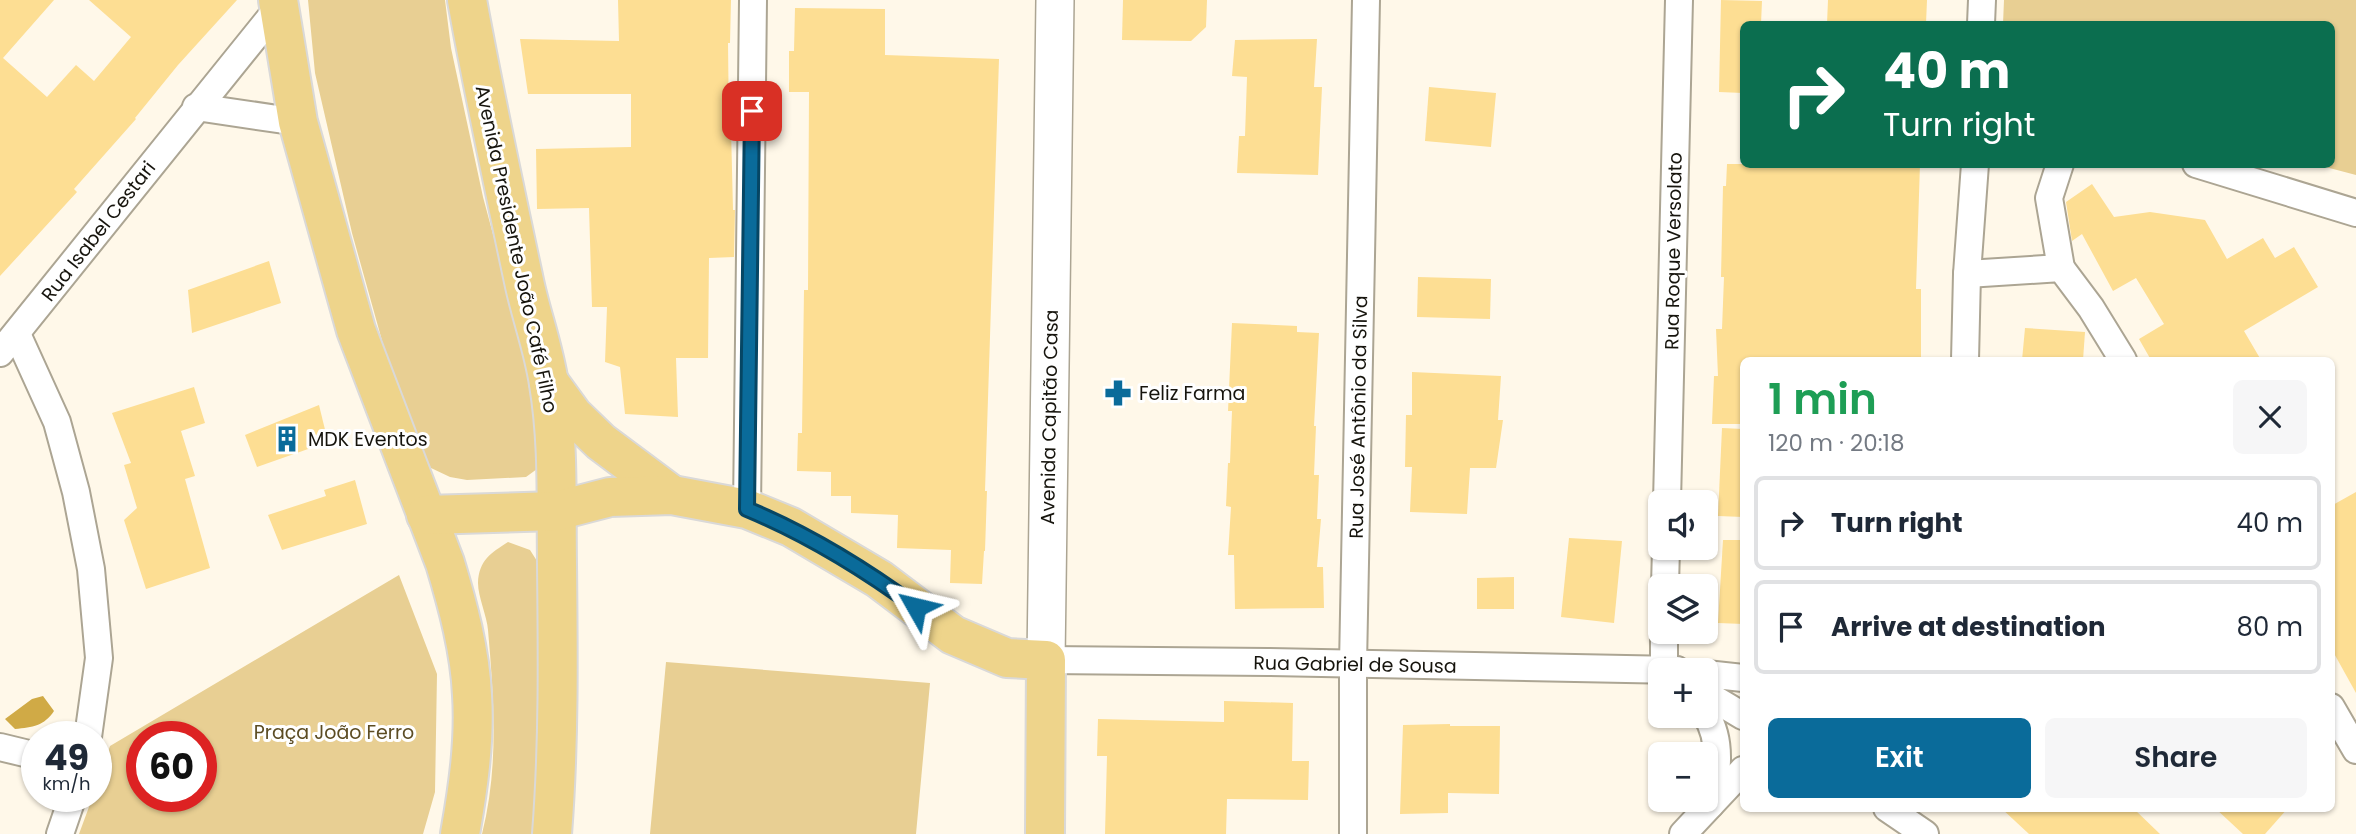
<!DOCTYPE html>
<html lang="en">
<head>
<meta charset="utf-8">
<style>
	:root { --surface:#fff; --page:#f6f6f7; --text:#1f2937; --muted:#747a83; --line:#e0e1e3; --accent:#0a6b9a }
	body { margin:0; font-family:Poppins,sans-serif; background:var(--page); color:var(--text); height:100vh; display:flex; flex-direction:column; font-size:26px; white-space:nowrap }
	* { box-sizing:border-box; margin:0 }
	p { font-size:23px; color:var(--muted) }
	.icon { flex:none; width:38px; height:38px; fill:none; stroke:currentColor; stroke-width:2; stroke-linecap:round; stroke-linejoin:round }
	.map { position:relative; flex:1; overflow:hidden }
	.panel { position:absolute; left:1740px; top:357px; width:595px; height:455px; display:flex; flex-direction:column; background:var(--surface); border-radius:10px; box-shadow:0 2px 5px #0004 }
	.panel>* { flex:none }
	.guide { position:absolute; left:1740px; top:21px; width:595px; height:147px; border-radius:10px; box-shadow:0 2px 5px #0004; background:#0b6e4f; color:#fff; overflow:hidden }
	.fabs { position:absolute; left:1648px; top:490px; display:grid; gap:14px }
	.fabs a { display:grid; place-items:center; width:70px; height:70px; border-radius:10px; background:var(--surface); box-shadow:0 2px 5px #0004; font-size:35px }
	.speed { position:absolute; left:21px; top:721px; display:flex; gap:14px; font-size:35px; font-weight:700; text-align:center }
	.speed>* { display:grid; place-content:center; width:91px; height:91px; border-radius:50%; background:var(--surface); box-shadow:0 2px 5px #0004; line-height:1 }
	.speed small { font-size:18px; font-weight:400 }
	.speed .limit { border:10px solid #d22; background:#fff; color:#111 }
	.pin { position:absolute; display:grid; place-items:center; width:60px; height:60px; color:#fff; margin:-30px; border-radius:14px; box-shadow:0 4px 10px #0006 }
	.me { position:absolute; width:77px; margin:-38px; rotate:307deg; stroke-linejoin:round; filter:drop-shadow(0 0 5px #0008) }
	.turn { display:flex; align-items:center; gap:24px; height:147px; padding:0 28px; font-size:32px }
	.turn .icon { width:91px; height:91px; stroke-width:2.5 }
	.turn b { display:block; font-size:49px; line-height:60px }
	.round { display:grid; place-items:center; flex:none; width:74px; height:74px; border-radius:10px; background:var(--page) }
	.headline { display:flex; align-items:center; justify-content:space-between; height:119px; padding:0 28px }
	h1 { font-size:42px; font-weight:600; line-height:52px; color:#1e9e55 }
	.action { display:flex; gap:14px; margin-top:auto; padding:14px 28px }
	.action a { flex:1; height:80px; border-radius:10px; background:var(--accent); color:#fff; font-size:28px; font-weight:600; line-height:80px; text-align:center }
	.action a+a { background:var(--page); color:var(--text) }
	ul { padding:0; list-style:none }
	li { display:flex; align-items:center; gap:21px; height:94px; margin:0 14px 10px; padding:0 14px; border:4px solid var(--line); border-radius:10px }
	li div { flex:1 }
	li b { display:block; font-size:26px }
	li em { font-style:normal }
	.map>svg:first-child { display:block }
</style>
</head>
<body>
<div class="map">
<svg width="2356" height="834" viewBox="0 0 2356 834">
	<rect width="100%" height="100%" fill="#fff8e9"/>
	<g fill="#e8cf93" fill-rule="evenodd">
		<polygon points="308,0 445,0 451,48 483,197 527,361 548,461 526,477 467,480 450,477 431,468 405,423 352,233 315,73"/>
		<polygon points="2004,0 2356,0 2356,175 2318,165 2331,164 2331,24 2003,24"/>
		<path d="M508 542 530 550 544 572 536 834H482C499 767 494 699 488 630 487 616 478 597 478 583 479 560 491 553 508 542Z"/>
		<path d="M399 575 437 674 435 792 423 834H79L93 796H96V786L110 746ZM142 737H201V796H142Z"/>
		<polygon points="666,662 930,683 916,834 650,834"/>
	</g>
	<path fill="#d0aa46" d="M43 696 54 711C44 726 33 727 15 729L5 719 32 699Z"/>
	<g fill="#fdde93">
		<polygon points="0,0 54,0 3,58 47,97 76,65 94,81 131,37 89,0 237,0 178,65 135,118 136,119 74,189 77,192 0,276"/>
		<polygon points="618,0 731,0 730,43 728,43 729,129 731,129 733,210 735,210 734,257 709,258 708,358 676,358 678,417 625,414 620,367 605,362 607,307 592,307 589,208 537,209 536,149 631,147 631,94 528,94 520,39 619,41"/>
		<polygon points="1123,0 1207,0 1206,27 1191,41 1122,40"/>
		<polygon points="1721,0 1762,1 1761,24 1743,24 1743,93 1719,92"/>
		<polygon points="1828,0 1927,0 1926,24 1827,24"/>
		<polygon points="795,8 885,9 885,55 999,59 985,491 987,491 985,551 984,551 982,584 950,583 951,550 897,548 898,515 851,513 851,496 831,496 831,472 797,471 798,433 802,433 804,290 808,290 809,92 789,92 789,51 794,51"/>
		<polygon points="1317,39 1314,87 1322,87 1318,175 1237,173 1239,136 1245,136 1247,77 1232,76 1235,40"/>
		<polygon points="1429,87 1496,93 1491,147 1425,141"/>
		<polygon points="1727,164 1920,164 1916,289 1921,289 1921,360 1743,360 1743,424 1712,424 1714,376 1718,376 1716,329 1722,329 1724,277 1721,277 1723,186 1726,186"/>
		<polygon points="2092,184 2114,217 2150,212 2205,220 2227,259 2263,238 2275,258 2294,247 2318,287 2244,331 2261,360 2151,360 2139,339 2164,324 2136,278 2113,291 2082,234 2072,241 2066,202"/>
		<polygon points="269,261 281,303 192,333 188,290"/>
		<polygon points="1418,277 1491,279 1490,319 1417,317"/>
		<polygon points="1232,323 1297,326 1297,332 1319,333 1314,426 1316,426 1314,475 1319,475 1317,519 1321,519 1317,567 1323,567 1324,608 1235,609 1234,555 1228,555 1231,507 1226,506 1228,463 1230,463 1232,411 1228,411"/>
		<polygon points="2025,328 2085,332 2083,360 2022,360"/>
		<polygon points="1412,372 1501,376 1498,420 1503,420 1496,468 1470,468 1467,514 1410,512 1412,467 1405,467 1406,415 1412,415"/>
		<polygon points="194,387 205,423 181,431 195,476 185,479 210,568 146,589 124,520 137,508 124,465 131,463 112,413"/>
		<polygon points="319,405 328,442 257,467 245,435"/>
		<polygon points="1722,428 1743,429 1743,517 1718,516"/>
		<polygon points="355,480 367,524 282,550 268,515 326,496 324,490"/>
		<polygon points="2356,492 2356,693 2331,648 2331,506"/>
		<polygon points="1569,538 1622,541 1614,623 1561,617"/>
		<polygon points="1723,540 1743,540 1743,624 1718,623"/>
		<polygon points="1514,577 1514,609 1477,609 1477,578"/>
		<polygon points="1224,701 1293,703 1292,761 1309,761 1308,800 1227,799 1226,834 1105,834 1107,756 1097,756 1098,719 1224,722"/>
		<polygon points="1450,724 1450,726 1500,726 1499,794 1448,793 1448,813 1400,814 1403,725"/>
		<polygon points="2001,808 2133,808 2160,834 2029,834"/>
		<polygon points="2215,808 2288,808 2265,834 2243,834"/>
	</g>
	<g fill="none" stroke-linecap="round" stroke-linejoin="round">
		<g stroke="#aca593" stroke-width="30">
			<g id="street">
				<polyline points="1981,24 1982,0"/>
				<polyline points="196,107 298,122"/>
				<polyline points="2060,164 2049,198 2061,268"/>
				<polyline points="2196,164 2356,213"/>
				<polyline points="1967,274 2061,268 2091,308 2123,360"/>
				<polyline points="17,334 57,422 76,492 91,569 99,658 88,737"/>
				<polyline points="0,353 278,8"/>
				<polyline points="1965,360 1967,274 1975,164"/>
				<polyline points="1667,502 1679,0"/>
				<polyline points="747,509 753,0"/>
				<polyline points="1665,586 1666,548"/>
				<polyline points="1046,660 1268,662 1677,670"/>
				<polyline points="1664,669 1664,632"/>
				<polyline points="1706,674 1743,678"/>
				<polyline points="1706,694 1743,716"/>
				<polyline points="2331,707 2356,750"/>
				<path d="M1706 715C1723 741 1717 777 1710 805"/>
				<polyline points="0,747 37,756"/>
				<polyline points="1887,808 1925,834"/>
				<polyline points="60,834 73,796"/>
				<polyline points="1353,834 1353,665 1366,0"/>
				<polyline points="1683,834 1743,770"/>
			</g>
		</g>
		<g stroke="#aca593" stroke-width="40">
			<polyline id="secondary" points="1046,660 1055,0"/>
		</g>
		<g stroke="#dad9d8" stroke-width="42">
			<g id="primary">
				<path d="M278 0 298 122 356 330 445 563C458 606 470 651 472 695 475 741 468 789 460 834"/>
				<path d="M467 0C484 94 504 187 524 281 531 315 544 349 549 384 559 444 556 503 557 564 558 654 559 744 552 834"/>
				<polyline points="549,382 573,415 601,442 672,495"/>
				<polyline points="426,515 556,511 610,497 672,495 747,509 791,527 879,579 953,635 1007,658 1046,660 1045,834"/>
			</g>
		</g>
		<use href="#street" stroke="#fff" stroke-width="26"/>
		<use href="#secondary" stroke="#fff" stroke-width="37"/>
		<use href="#primary" stroke="#eed48b" stroke-width="38"/>
	</g>
	<g fill="none" stroke-linecap="round" stroke-linejoin="round">
		<g stroke="#064664" stroke-width="18">
			<path id="route" d="M752 111 747 509C807 534 863 568 916 607"/>
		</g>
		<use href="#route" stroke="#0a6b9a" stroke-width="12"/>
	</g>
	<defs>
		<g id="pharmacy-bare" transform="scale(2.1)"><path d="M-2-6h4v4h4v4h-4v4h-4v-4h-4v-4h4Z" fill="#0a6b9a" stroke="#fff" stroke-width="2.5" paint-order="stroke"/></g>
		<g id="building-bare" transform="scale(2.1)"><path d="M-4-6H4V6H1V3H-1V6H-4ZM-2.5-4.3h1.7v1.8h-1.7ZM.8-4.3h1.7v1.8H.8ZM-2.5-1h1.7V.8h-1.7ZM.8-1h1.7V.8H.8Z" fill="#0a6b9a" stroke="#fff" stroke-width="2.5" paint-order="stroke"/></g>
	</defs>
	<g fill-rule="evenodd">
		<use href="#pharmacy-bare" x="1118" y="393"/>
		<use href="#building-bare" x="287" y="439"/>
	</g>
	<g text-anchor="middle" stroke-width="6" stroke-linejoin="round" paint-order="stroke">
		<g font-size="19" fill="#16140d" stroke="#fff">
			<text transform="translate(98 231) rotate(-52)" y="7">Rua Isabel Cestari</text>
			<text transform="translate(517 249) rotate(78)" y="7">Avenida Presidente João Café Filho</text>
			<text transform="translate(1673 251) rotate(-89)" y="7">Rua Roque Versolato</text>
			<text transform="translate(1049 417) rotate(-89)" y="7">Avenida Capitão Casa</text>
			<text transform="translate(1358 417) rotate(-89)" y="7">Rua José Antônio da Silva</text>
			<text transform="translate(1355 664) rotate(1)" y="7">Rua Gabriel de Sousa</text>
		</g>
		<g font-size="19" fill="#16140d" stroke="#fff" text-anchor="start">
			<text x="1139" y="400">Feliz Farma</text>
			<text x="308" y="446">MDK Eventos</text>
		</g>
		<g font-size="19" fill="#5c4c23" stroke="#fff">
			<text x="334" y="739">Praça João Ferro</text>
		</g>
	</g>
</svg>
<div class="fabs">
<a><svg class="icon" aria-label="sound" viewBox="0 0 24 24"><path d="M4 9h4l5-4v14l-5-4H4zM17 9q2 3 0 6"/></svg></a>
<a><svg class="icon" aria-label="layers" viewBox="0 0 24 24"><path d="M12 4l9 5-9 5-9-5zM3 14l9 5 9-5"/></svg></a>
<a>+</a>
<a>−</a>
</div>
<div class="speed"><div>49<small>km/h</small></div><div class="limit">60</div></div>
<div class="pin" style="left:752px;top:111px;background:#d93025"><svg class="icon" aria-label="arrive" viewBox="0 0 24 24"><path d="M6 21V4h12l-3 4 3 4H6"/></svg></div>
<svg class="me" style="left:916px;top:607px" viewBox="-20 -20 40 40"><path d="M0-17L14 15 0 8-14 15z" fill="#0a6b9a" stroke="#fff" stroke-width="4"/></svg>
<div class="guide">
<div class="turn"><svg class="icon" aria-label="right" viewBox="0 0 24 24"><path d="M7 20v-9h11M14 6l5 5-5 5"/></svg><div><b>40 m</b>Turn right</div></div>
</div>
<section class="panel">
<div class="headline"><div><h1>1 min</h1><p>120 m · 20:18</p></div><a class="round"><svg class="icon" aria-label="close" viewBox="0 0 24 24"><path d="M6 6l12 12M18 6L6 18"/></svg></a></div>
<ul>
<li><svg class="icon" aria-label="right" viewBox="0 0 24 24"><path d="M7 20v-9h11M14 6l5 5-5 5"/></svg><div><b>Turn right</b></div><em>40 m</em></li>
<li><svg class="icon" aria-label="arrive" viewBox="0 0 24 24"><path d="M6 21V4h12l-3 4 3 4H6"/></svg><div><b>Arrive at destination</b></div><em>80 m</em></li>
</ul>
<div class="action"><a>Exit</a><a>Share</a></div>
</section>
</div>
</body>
</html>
